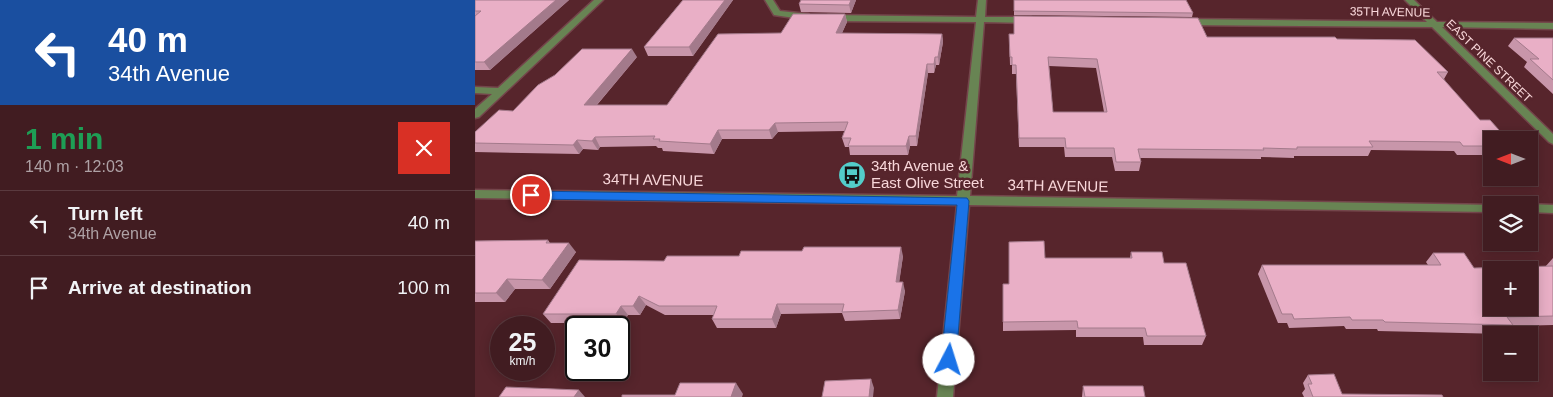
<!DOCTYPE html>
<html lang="en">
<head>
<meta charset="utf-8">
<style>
	:root { --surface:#411c21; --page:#48252a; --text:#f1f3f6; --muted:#aea1a5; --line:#5a3a3f }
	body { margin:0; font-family:Helvetica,sans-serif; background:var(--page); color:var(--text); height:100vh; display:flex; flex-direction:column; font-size:19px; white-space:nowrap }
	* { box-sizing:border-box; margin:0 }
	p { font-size:16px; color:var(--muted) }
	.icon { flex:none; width:28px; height:28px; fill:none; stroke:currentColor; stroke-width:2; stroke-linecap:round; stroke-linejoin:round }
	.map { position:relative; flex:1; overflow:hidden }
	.drawer { display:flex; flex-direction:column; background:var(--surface); width:475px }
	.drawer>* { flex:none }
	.guide { background:#1a4fa0; color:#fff; overflow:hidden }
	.needle { width:32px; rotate:270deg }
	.buttons { position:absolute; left:1008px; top:131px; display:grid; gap:10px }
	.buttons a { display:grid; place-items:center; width:55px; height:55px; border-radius:0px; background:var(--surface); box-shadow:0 2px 12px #0003,0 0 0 1px var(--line); font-size:25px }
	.speed { position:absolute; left:15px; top:316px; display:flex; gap:10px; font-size:25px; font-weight:700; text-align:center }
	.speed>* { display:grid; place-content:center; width:65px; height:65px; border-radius:50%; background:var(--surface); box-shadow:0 2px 12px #0003,0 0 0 1px var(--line); line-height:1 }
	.speed small { font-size:12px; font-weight:400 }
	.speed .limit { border:2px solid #111; border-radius:8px; background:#fff; color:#111 }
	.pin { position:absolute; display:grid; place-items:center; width:42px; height:42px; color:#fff; margin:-21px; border:2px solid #fff; border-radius:50%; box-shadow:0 1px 5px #0007 }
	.me { position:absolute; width:55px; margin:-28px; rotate:5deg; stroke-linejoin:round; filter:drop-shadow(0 0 4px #0008) }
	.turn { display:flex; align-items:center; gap:18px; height:105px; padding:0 25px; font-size:22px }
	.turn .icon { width:65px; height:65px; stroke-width:2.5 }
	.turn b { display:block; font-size:35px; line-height:42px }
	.round { display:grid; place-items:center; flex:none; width:52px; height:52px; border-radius:0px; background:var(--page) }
	.headline { display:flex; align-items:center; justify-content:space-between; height:85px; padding:0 25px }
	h1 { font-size:30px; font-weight:700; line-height:38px; color:#1e9e55 }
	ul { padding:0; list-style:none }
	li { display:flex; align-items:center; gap:15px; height:65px; padding:0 25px; border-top:1px solid var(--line) }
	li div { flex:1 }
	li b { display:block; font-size:19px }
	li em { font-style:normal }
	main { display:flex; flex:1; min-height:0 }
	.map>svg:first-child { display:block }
</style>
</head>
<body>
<main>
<section class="drawer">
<div class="guide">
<div class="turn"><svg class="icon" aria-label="left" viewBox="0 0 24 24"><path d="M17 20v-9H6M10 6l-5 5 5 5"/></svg><div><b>40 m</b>34th Avenue</div></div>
</div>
<div class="headline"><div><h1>1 min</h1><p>140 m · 12:03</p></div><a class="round" style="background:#d93025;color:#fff"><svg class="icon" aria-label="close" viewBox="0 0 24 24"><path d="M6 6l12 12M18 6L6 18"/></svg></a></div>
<ul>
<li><svg class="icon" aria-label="left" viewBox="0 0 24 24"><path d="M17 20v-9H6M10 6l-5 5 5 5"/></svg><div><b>Turn left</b><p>34th Avenue</p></div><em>40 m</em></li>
<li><svg class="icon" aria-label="arrive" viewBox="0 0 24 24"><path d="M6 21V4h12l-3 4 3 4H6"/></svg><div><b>Arrive at destination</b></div><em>100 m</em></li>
</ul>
</section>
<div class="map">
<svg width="1078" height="397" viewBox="0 0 1078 397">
	<rect width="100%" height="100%" fill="#57252c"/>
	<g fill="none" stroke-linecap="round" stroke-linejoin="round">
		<g stroke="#74454b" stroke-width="3">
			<g id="minor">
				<polygon points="119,0 128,0 4,117 0,118 0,109 17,94 0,93 0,87 23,88"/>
				<polygon points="290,0 298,0 305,11 333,14 337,17 333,20 299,15"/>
				<polygon points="503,0 511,0 510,17 556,17 560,20 556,23 509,22 495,196 1021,205 1016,205 1016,212 494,205 478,397 462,397 482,205 0,198 0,190 482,196 501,22 353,21 349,18 353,15 501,17"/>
				<polygon points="930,0 939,0 962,22 1078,23 1078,29 967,27 1078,134 1078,144 1074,142 957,27 708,25 704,22 708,19 952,22"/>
				<polygon points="1054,204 1078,205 1078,213 1054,212 1054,205 1049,205"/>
			</g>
		</g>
		<use href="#minor" fill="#688453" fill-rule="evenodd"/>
	</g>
	<g fill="#c896aa" fill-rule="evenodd">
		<polygon points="0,0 94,0 15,70 0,70"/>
		<polygon points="208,0 258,0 218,56 173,56 169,47"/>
		<polygon points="381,0 376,13 326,12 324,4"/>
		<polygon points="539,0 718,13 717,17 539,15"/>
		<polygon points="370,14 372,22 367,33 467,34 468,42 464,65 461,65 459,73 453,73 442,146 435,146 433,155 375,155 374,147 370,147 367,138 370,131 303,132 297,139 247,139 239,154 188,151 187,148 183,148 181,146 125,147 123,150 108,149 104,154 0,152 0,132 38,111 162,57 122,105 192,105 306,33"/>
		<path d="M534 34 862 39 973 72 969 79 1016 140V155H982L979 151 896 150 893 156H819V158L786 157V159L665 158 666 162 664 171H640L637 157H590L589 147H544L541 74H537V65H535ZM574 66 621 68 629 112H578Z"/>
		<polygon points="1039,38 1078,38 1078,94 1049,67 1052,62 1033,46"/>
		<polygon points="73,240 75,243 101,252 75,289 40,289 30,302 0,302 0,241"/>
		<polygon points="656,252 689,263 731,336 727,345 669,345 668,337 601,337 601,330 528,331 528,322 534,284 570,258 655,258"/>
		<polygon points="958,253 999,268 1070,267 1078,258 1078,325 1037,326 1028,334 903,331 902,329 871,329 869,326 814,328 812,323 803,323 783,274 787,265 953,265 951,262"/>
		<polygon points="428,256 424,282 430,291 425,319 370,321 367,313 306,314 301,328 242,328 237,319 239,315 190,315 171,305 165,315 153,315 148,323 76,323 68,314 189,261"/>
		<polygon points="833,375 867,394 968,397 829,397 827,393 830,389 828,383"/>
		<polygon points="608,386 670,397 607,397"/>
	</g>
	<g fill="#a37a8b">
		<polygon points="81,0 94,0 15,70 9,62"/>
		<polygon points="250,0 258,0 218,56 214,47"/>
		<polygon points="376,0 381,0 376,13 374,5"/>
		<polygon points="370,14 372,22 363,42 361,33"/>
		<polygon points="467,34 468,42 464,65 463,57"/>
		<polygon points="157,49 162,57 114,114 109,105"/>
		<polygon points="460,57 461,65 459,73 459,64"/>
		<polygon points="452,64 453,73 442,146 441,136"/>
		<polygon points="300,123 303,132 297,139 294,130"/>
		<polygon points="243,130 247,139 239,154 235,144"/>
		<polygon points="434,136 435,146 433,155 431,146"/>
		<polygon points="120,137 125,147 123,150 117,141"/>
		<polygon points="102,140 108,149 104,154 98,145"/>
		<polygon points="94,243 101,252 75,289 67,280"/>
		<polygon points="426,247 428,256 423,291 421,282"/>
		<polygon points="32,279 40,289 30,302 21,293"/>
		<polygon points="428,282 430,291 425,319 423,310"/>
		<polygon points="164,296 171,305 165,315 158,306"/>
		<polygon points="302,304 306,314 301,328 297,319"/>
		<polygon points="146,306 153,315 148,323 141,314"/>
		<polygon points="396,379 399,388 398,397 394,397"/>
		<polygon points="261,383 268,394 267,397 256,397"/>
		<polygon points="104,390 110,397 99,397"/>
	</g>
	<g fill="#e9afc6" stroke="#a37a8b" fill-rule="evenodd">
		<polygon points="0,0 81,0 9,62 0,62 0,16 6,11 0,11"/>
		<polygon points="208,0 250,0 214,47 169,47"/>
		<polygon points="326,0 376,0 374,5 324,4"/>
		<polygon points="539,0 711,0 718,13 539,11"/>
		<polygon points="318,14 370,14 361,33 467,34 463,57 460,57 459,64 452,64 441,136 434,136 431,146 373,146 376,138 367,138 373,122 300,123 294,130 243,130 235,144 184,141 185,139 178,139 180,136 120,137 117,141 102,140 98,145 0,143 0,132 24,110 38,111 63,85 80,75 107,49 157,49 109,105 192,105 243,34 306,33"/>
		<path d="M539 16 723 18 732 37H860L862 39 940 40 973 72H962L1005 120H1015L1033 140H1016V146H988L985 142 894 141 898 147H822V149L788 148 789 150 663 149 666 162H641L639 148H591L590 138H544L541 65H537V57H535L534 34H539ZM573 57 622 59 632 112H578Z"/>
		<polygon points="1039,38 1078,38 1078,80 1055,59 1064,59"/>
		<polygon points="73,240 71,243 94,243 67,280 32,279 21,293 0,293 0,241"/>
		<polygon points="569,241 570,258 657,258 656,252 687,252 689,263 711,263 731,336 672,336 670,328 603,328 602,321 528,322 528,284 534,284 534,242"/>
		<polygon points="329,247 426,247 421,282 428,282 423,310 367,312 369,304 302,304 297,319 237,319 242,306 184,306 164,296 158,306 146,306 141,314 68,314 104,260 189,261 192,256 264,256 266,251 327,251"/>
		<path d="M958 253H989L999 268 1078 266V316L1032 317 1038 325 910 322 908 320H877L875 317 819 319 817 314H807L787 265H966ZM1016 270H1054V308H1016Z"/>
		<polygon points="859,374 867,394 967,395 968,397 838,397 833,384 837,384 833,375"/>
		<polygon points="396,379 394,397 347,397 350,381"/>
		<polygon points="205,383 261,383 256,397 147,397 147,395 200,395"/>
		<polygon points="608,386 668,386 670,397 610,397"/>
		<polygon points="31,387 104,390 99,397 24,397"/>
	</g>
	<polygon fill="#1a73e8" stroke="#114b97" points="56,191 492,198 494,201 481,360 479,364 474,366 468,364 466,360 482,205 56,199 50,195"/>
	<defs>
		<g id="bus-disc" transform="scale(1.4375)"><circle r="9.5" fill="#53cdca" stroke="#57252c"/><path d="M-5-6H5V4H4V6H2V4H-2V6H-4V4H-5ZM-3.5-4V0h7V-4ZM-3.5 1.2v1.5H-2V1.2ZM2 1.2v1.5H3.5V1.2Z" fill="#111"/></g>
	</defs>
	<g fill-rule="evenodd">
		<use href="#bus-disc" x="377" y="175"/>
	</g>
	<g text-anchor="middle" stroke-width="5" stroke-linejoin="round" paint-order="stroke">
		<g font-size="12" fill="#f8d6d9" stroke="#57252c">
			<text transform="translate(915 12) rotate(1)" y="4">35TH AVENUE</text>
			<text transform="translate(1014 61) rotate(44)" y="4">EAST PINE STREET</text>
		</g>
		<g font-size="15" fill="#f8d6d9" stroke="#57252c" text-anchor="start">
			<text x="396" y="171">34th Avenue &amp;<tspan x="396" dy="17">East Olive Street</tspan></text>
		</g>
		<g font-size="15" fill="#f8d6d9" stroke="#57252c">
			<text transform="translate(178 180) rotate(1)" y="5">34TH AVENUE</text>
			<text transform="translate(583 186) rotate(1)" y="5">34TH AVENUE</text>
		</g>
	</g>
</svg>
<div class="buttons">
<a><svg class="needle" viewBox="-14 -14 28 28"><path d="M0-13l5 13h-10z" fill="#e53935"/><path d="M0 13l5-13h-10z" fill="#aea1a5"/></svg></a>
<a><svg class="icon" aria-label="layers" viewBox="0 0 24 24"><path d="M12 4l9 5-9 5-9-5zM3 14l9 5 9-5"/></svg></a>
<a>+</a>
<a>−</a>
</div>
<div class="speed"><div>25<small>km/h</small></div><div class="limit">30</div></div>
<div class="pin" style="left:56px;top:195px;background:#d93025"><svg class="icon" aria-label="arrive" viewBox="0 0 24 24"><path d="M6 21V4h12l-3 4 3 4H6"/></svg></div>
<svg class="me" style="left:474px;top:360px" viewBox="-20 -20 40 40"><circle r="19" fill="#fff"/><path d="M0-13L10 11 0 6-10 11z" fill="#1a73e8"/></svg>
</div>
</main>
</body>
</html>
